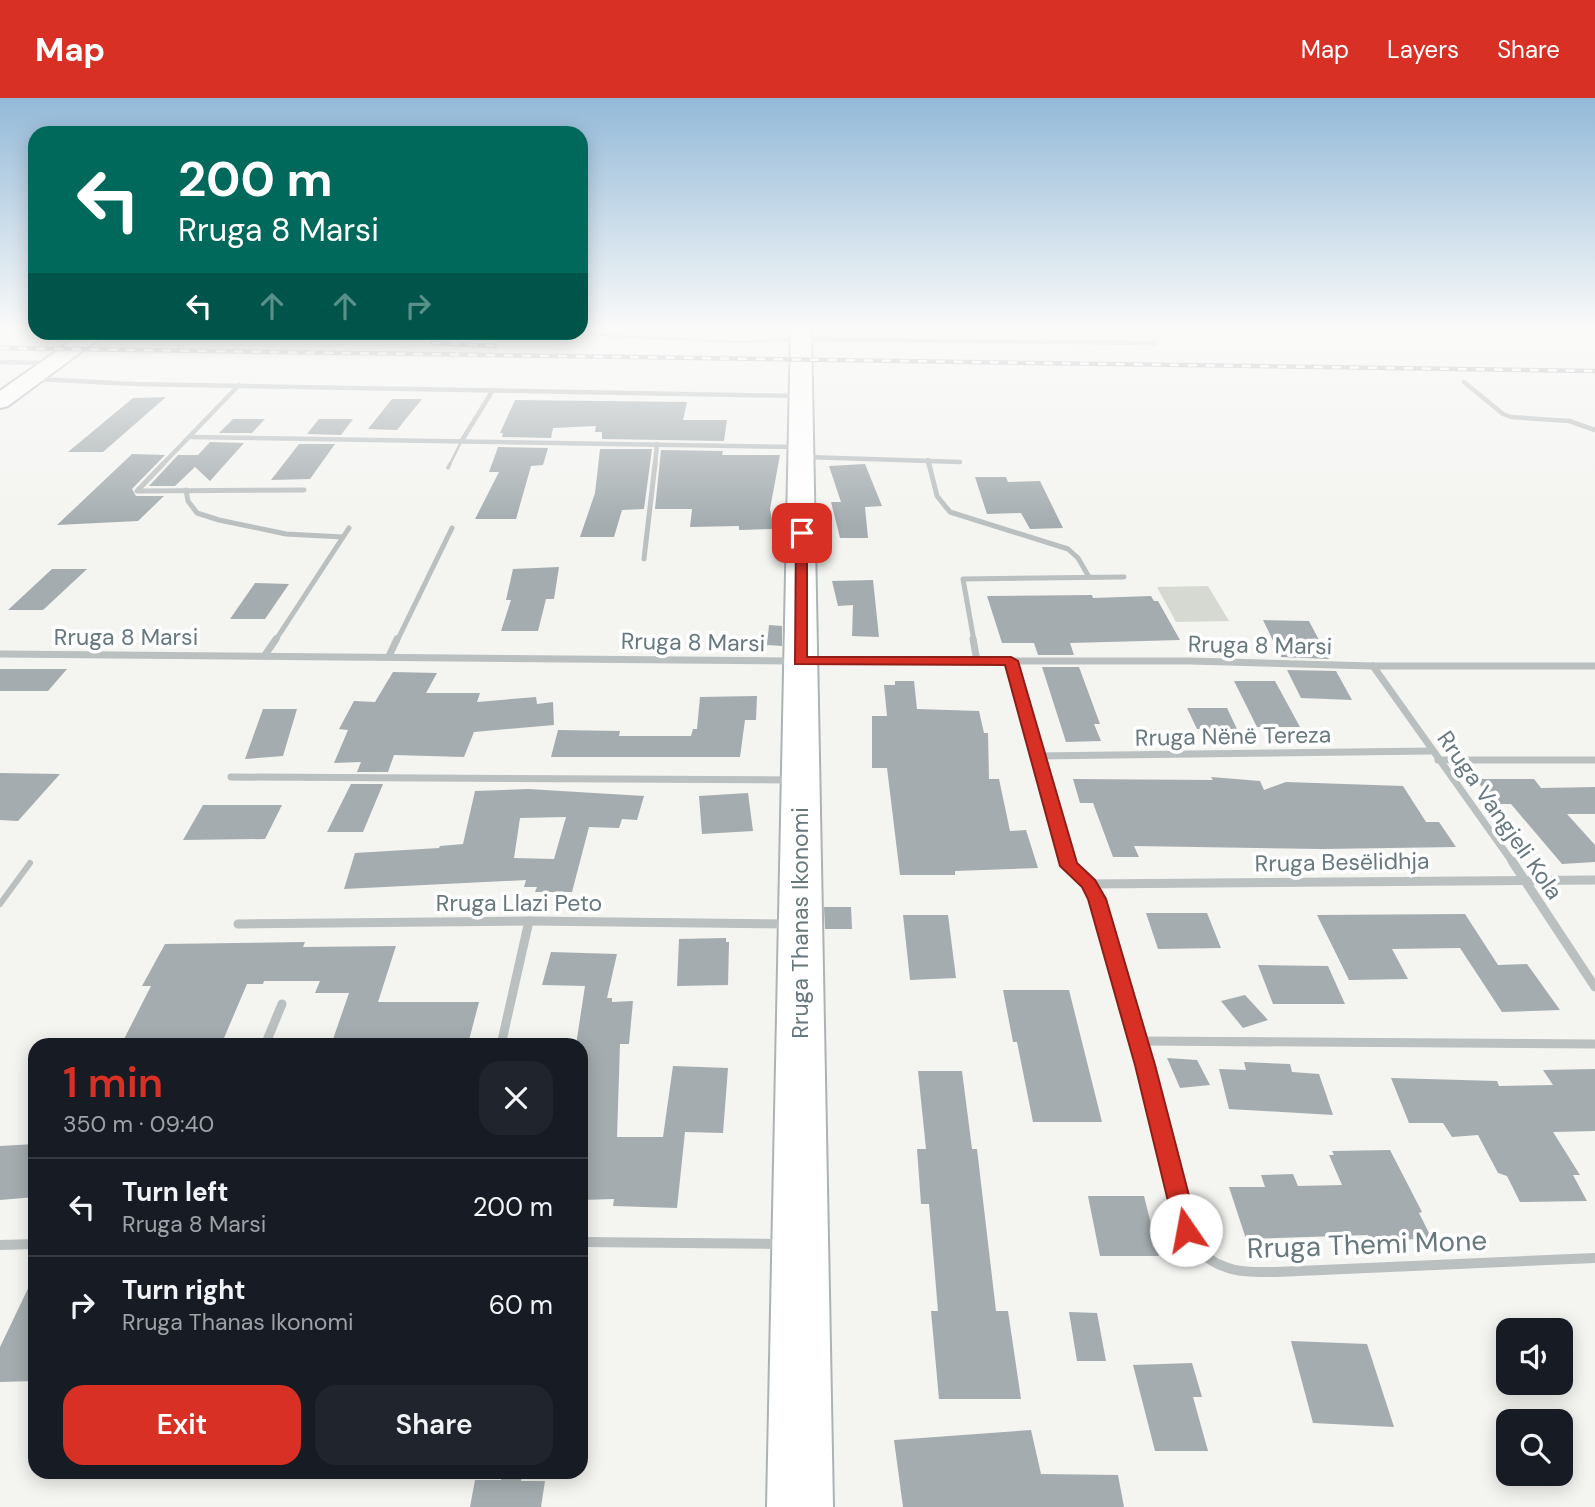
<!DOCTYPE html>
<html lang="en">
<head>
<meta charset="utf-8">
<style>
	:root { --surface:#171b24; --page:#20242c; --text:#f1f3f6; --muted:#9ea1a6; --line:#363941; --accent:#d93025 }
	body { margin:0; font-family:"DM Sans",sans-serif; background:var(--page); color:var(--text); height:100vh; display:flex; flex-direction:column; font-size:26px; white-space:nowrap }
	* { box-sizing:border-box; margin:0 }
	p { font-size:23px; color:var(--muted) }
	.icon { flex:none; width:38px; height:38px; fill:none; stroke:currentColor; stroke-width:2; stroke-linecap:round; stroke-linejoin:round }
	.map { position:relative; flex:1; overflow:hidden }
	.drawer { position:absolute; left:28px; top:940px; width:560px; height:441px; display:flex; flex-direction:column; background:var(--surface); border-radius:21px; box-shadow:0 4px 18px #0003 }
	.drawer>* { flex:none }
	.hud { position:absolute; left:28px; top:28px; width:560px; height:214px; border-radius:21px; box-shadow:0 4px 18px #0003; background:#00695c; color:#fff; overflow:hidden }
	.buttons { position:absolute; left:1496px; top:1220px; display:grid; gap:14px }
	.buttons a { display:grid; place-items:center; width:77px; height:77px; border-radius:14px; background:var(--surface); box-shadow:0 4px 18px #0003; font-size:35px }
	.pin { position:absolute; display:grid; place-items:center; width:60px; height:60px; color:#fff; margin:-30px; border-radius:14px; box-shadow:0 4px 10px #0006 }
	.me { position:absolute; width:77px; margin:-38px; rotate:348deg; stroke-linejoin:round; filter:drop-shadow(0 0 5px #0008) }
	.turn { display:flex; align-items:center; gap:24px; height:147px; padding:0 35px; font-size:32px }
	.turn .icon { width:91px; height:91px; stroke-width:2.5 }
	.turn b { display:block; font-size:49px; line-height:60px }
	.lanes { display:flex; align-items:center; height:66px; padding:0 35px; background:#0003; justify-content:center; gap:35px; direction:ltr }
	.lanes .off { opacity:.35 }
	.round { display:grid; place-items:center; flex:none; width:74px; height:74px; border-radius:21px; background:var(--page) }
	.head { display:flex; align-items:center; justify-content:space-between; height:119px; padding:0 35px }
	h1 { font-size:42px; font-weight:600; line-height:52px; color:var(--accent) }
	.cta { display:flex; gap:14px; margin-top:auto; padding:14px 35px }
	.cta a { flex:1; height:80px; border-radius:21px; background:var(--accent); color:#fff; font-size:28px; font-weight:600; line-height:80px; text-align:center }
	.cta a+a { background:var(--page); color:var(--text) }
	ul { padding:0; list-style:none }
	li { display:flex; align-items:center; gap:21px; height:98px; padding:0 35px; border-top:2px solid var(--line) }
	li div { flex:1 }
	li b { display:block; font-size:26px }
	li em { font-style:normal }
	header { display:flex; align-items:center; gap:42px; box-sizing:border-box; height:98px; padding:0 35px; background:var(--accent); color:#fff }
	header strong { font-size:33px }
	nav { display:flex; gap:38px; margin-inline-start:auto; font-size:24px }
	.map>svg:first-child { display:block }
</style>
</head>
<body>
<header>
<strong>Map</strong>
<nav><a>Map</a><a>Layers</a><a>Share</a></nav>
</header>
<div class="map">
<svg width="1595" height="1409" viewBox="0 0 1595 1409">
	<rect width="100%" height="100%" fill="#f4f4f1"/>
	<polygon fill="#d5d9d1" points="1208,488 1229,523 1176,524 1157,489"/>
	<g fill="#a4acaf" fill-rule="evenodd">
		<polygon points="166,299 103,354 68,354 133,300"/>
		<polygon points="392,301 422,301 397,332 368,331"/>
		<polygon points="515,302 687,304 683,322 727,322 724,343 602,341 602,334 595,334 596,328 553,330 551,340 502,339 503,335 500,335"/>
		<polygon points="233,321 265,321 252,335 219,335"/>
		<polygon points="319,321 353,321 341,337 307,336"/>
		<polygon points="210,344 244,345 210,383 195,369 175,388 149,388 178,357 198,357"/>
		<polygon points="299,346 335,346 310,381 271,382"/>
		<polygon points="498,349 548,350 543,367 531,368 516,421 475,421 499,374 489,374"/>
		<polygon points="600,351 652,351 644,411 622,412 614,439 580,439 595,395"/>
		<polygon points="661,352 723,353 722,357 780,357 770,411 774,431 739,432 739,428 690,429 692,411 655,411"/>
		<polygon points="132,356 165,357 132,391 136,398 164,398 138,423 57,427"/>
		<polygon points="865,366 882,408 865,409 868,440 840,440 831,404 841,404 829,368"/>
		<polygon points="975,379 1006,379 1008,384 1040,383 1063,430 1030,431 1021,415 987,416"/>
		<polygon points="559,469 554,501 546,501 538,533 501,533 511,502 506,502 513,471"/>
		<polygon points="52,471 87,471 43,512 8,512"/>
		<polygon points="873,482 879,539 852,538 853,507 838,508 832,483"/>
		<polygon points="255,485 289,486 265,521 230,521"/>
		<polygon points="1092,497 1093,500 1151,498 1154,503 1158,503 1180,542 1070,545 1074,557 1038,557 1034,545 1002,545 987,498"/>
		<polygon points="1263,522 1309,523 1329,561 1281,559"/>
		<polygon points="769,527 782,528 782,548 767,547"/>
		<polygon points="1042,569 1079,569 1100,626 1094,626 1101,643 1066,644"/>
		<polygon points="0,571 67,571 48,593 0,593"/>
		<polygon points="1287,572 1336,573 1352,602 1301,600"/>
		<polygon points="393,574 437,575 426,595 480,595 477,604 536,599 537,606 553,604 554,627 474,634 464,659 394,657 388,674 357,674 361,664 334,665 348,632 339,631 354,603 375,604"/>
		<polygon points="895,583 914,583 917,611 979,613 984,635 988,635 989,681 999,681 1010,733 1026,732 1038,770 955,773 955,777 900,777 887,670 872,670 872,618 887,618 884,587 895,587"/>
		<polygon points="1234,583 1275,583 1300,629 1257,629"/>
		<polygon points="757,598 756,622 745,622 740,659 551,659 558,632 620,633 619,638 691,638 693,631 697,631 700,599"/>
		<polygon points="1187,610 1227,610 1237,631 1197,631"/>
		<polygon points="263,611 297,611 283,658 245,661"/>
		<polygon points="0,675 60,676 18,723 0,722"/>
		<polygon points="1211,679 1260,683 1264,692 1286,684 1403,688 1426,724 1439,724 1456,749 1322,751 1134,748 1139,759 1113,759 1093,705 1080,705 1073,681 1213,682"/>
		<polygon points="1476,681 1534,681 1541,690 1595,689 1595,716 1567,716 1595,747 1595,764 1562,766 1511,706 1494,706"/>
		<polygon points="351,686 383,686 363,734 327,734"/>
		<path d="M528 691 644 698 637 722 622 721 619 730 589 729 572 794H535L537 789H524L526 782 344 791 355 755 439 750 440 748 463 746 475 693ZM566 719 554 761 514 760 520 720Z"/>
		<polygon points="748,695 753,733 702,736 699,698"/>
		<polygon points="203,707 282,707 265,741 183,742"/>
		<polygon points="824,809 851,809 852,831 825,831"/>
		<polygon points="1146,815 1207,815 1221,850 1158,851"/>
		<polygon points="1465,816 1498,867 1527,866 1560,912 1502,914 1460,850 1392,851 1408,881 1349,882 1317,817"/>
		<polygon points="903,817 948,817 956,880 910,882"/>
		<polygon points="726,840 726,844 729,844 728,887 677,888 679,841"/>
		<polygon points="305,844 303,849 396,848 378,904 479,904 468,946 331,947 349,895 315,895 320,883 264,883 263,886 247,886 221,947 121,947 151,888 142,888 165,846"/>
		<polygon points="551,854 617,856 607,900 612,900 612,904 633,903 629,946 620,946 617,1039 663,1039 673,968 728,970 723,1035 685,1034 677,1110 613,1108 614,1101 581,1102 581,947 576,947 585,888 542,887"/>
		<polygon points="1258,867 1328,868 1345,906 1273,906"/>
		<polygon points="1003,892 1069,892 1102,1024 1033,1024 1017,944 1013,944"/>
		<polygon points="1245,897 1268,922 1243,930 1221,903"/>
		<polygon points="1167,960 1197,962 1210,987 1180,990"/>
		<polygon points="1244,964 1290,966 1292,974 1319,976 1333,1017 1229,1011 1219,971 1246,972"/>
		<polygon points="1595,971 1595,1033 1553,1034 1580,1077 1573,1077 1587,1103 1520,1104 1507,1078 1498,1075 1478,1037 1452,1039 1443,1025 1409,1025 1391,980 1497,983 1499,988 1553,987 1543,972"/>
		<polygon points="918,973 962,973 972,1051 977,1051 996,1213 1008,1213 1021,1301 939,1301 931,1213 938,1213 929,1106 921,1106 917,1051 926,1051"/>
		<polygon points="35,1046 35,1099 0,1102 0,1048"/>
		<polygon points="1390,1052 1422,1114 1419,1115 1432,1141 1370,1142 1368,1137 1246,1141 1229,1089 1265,1089 1261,1077 1293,1076 1298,1088 1342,1087 1329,1057 1334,1057 1332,1053"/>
		<polygon points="1088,1098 1144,1098 1159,1158 1100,1158"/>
		<polygon points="35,1176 35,1283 0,1284 0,1249"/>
		<polygon points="1069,1214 1097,1215 1106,1263 1077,1263"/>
		<polygon points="1291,1243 1367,1246 1394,1329 1313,1325"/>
		<polygon points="1192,1265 1202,1299 1193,1299 1208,1353 1155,1353 1133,1267"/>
		<polygon points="1031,1332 1041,1376 1118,1377 1124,1409 903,1409 894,1342"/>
		<polygon points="502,1374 522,1374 521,1383 545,1383 541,1409 470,1409 475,1382 501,1382"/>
	</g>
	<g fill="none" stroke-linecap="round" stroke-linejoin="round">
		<g stroke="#acb3b5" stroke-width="4">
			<g id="secondary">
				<polygon points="791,230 811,230 833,1409 767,1409"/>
				<polygon points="84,234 108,234 8,308 0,310 0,293"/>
			</g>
		</g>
		<g stroke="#babfc0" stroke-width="2.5">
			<polyline points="533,234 738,244 798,241"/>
			<polyline points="449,368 461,344"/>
		</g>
		<polyline stroke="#babfc0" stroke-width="3.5" points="448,370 450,366"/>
		<polyline stroke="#babfc0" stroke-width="6" points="0,806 30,765"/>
		<g stroke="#babfc0" stroke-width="4.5">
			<polyline points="802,241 1155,245"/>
			<polyline points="0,264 47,265"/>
			<polyline points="37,281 135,286 798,298"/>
			<polyline points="1464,284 1503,316 1511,319 1569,323 1595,332"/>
			<polyline points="190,339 798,349"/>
			<polyline points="461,344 493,292"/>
			<polyline points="807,359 960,364"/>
			<polyline points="928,362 929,368"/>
			<polyline points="161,368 239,287"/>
			<polyline points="655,368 657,346"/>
		</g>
		<g stroke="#babfc0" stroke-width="5">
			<polyline points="163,366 137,393 304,392"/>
			<polyline points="929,366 937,398 950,414 1068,451 1078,460 1089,479"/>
			<polyline points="186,392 188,403 197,415 219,422 286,436 343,439"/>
			<polyline points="644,461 655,366"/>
			<polyline points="275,543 349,430"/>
			<polyline points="397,543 452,430"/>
			<polyline points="974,543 963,481 1124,479"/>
		</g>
		<g stroke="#babfc0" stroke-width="7">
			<polyline points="973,541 977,563"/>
			<polyline points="0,556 794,563"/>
			<polyline points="265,557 276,541"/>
			<polyline points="389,558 397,541"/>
			<polyline points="809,563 1190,563 1373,568 1595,568"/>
			<polyline points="1011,563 1068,765"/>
			<polyline points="1373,568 1513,765"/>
			<polyline points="1036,658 1431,653"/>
			<polyline points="1438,662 1595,662"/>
			<polyline points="231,679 789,682"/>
		</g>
		<g stroke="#babfc0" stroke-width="9">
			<polyline points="1068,763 1069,768 1089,786 1097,801 1139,943 1165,1049"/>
			<polyline points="1512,763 1595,889"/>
			<polyline points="1089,786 1595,782"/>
			<polyline points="238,826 529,823 788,826"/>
			<polyline points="1139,943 1595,946"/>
			<polyline points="265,947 282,906"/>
			<polyline points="501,947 529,823"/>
		</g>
		<g stroke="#babfc0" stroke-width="10">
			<path d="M1165 1047C1175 1087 1178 1152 1223 1168 1239 1175 1258 1174 1276 1174L1595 1160"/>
			<polyline points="581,1144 779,1146"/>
			<polyline points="0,1147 35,1146"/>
		</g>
		<use href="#secondary" fill="#fff" fill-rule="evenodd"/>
		<g stroke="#9ca4a6" stroke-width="4.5">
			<g id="rail">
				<polyline points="432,245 495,248"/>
				<polyline points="0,250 1595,273"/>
			</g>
		</g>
		<use href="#rail" stroke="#fff" stroke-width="2.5" stroke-dasharray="9" stroke-linecap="butt"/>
	</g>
	<linearGradient id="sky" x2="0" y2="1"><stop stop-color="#93b9d8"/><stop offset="0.54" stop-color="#fafaf9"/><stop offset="1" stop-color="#fafaf9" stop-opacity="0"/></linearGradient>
	<rect width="1595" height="427" fill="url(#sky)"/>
	<polygon fill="#d93025" stroke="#8d1f18" stroke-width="2" points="802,431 807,435 807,559 1011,559 1018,563 1077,765 1095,782 1106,801 1155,967 1198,1132 1194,1139 1186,1141 1178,1139 1175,1132 1135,967 1088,801 1082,789 1060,768 1005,567 795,566 796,435"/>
	<g text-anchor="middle" stroke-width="7" stroke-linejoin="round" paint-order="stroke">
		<g font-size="23" fill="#67787e" stroke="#fff">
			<text x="126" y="547">Rruga 8 Marsi</text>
			<text transform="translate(693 544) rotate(1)" y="8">Rruga 8 Marsi</text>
			<text transform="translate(1260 547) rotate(1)" y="8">Rruga 8 Marsi</text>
			<text transform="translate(1233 638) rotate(-1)" y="8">Rruga Nënë Tereza</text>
			<text transform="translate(1500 717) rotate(55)" y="8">Rruga Vangjeli Kola</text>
			<text transform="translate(1342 764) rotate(-1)" y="8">Rruga Besëlidhja</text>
			<text x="519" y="813">Rruga Llazi Peto</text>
			<text transform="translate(800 825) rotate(-90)" y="8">Rruga Thanas Ikonomi</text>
		</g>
		<g font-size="28" fill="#67787e" stroke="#fff">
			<text transform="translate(1367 1146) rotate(-2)" y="10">Rruga Themi Mone</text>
		</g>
	</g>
</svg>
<div class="buttons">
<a><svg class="icon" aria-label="sound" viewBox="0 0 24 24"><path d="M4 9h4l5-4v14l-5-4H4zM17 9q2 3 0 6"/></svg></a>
<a><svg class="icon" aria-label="search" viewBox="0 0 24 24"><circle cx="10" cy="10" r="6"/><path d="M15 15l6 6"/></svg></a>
</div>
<div class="pin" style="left:802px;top:435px;background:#d93025"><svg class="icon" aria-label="arrive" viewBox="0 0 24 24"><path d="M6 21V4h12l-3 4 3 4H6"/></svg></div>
<svg class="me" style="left:1186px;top:1132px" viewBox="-20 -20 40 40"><circle r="19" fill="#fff"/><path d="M0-13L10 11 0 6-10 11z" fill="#d93025"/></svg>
<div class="hud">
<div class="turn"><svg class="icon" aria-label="left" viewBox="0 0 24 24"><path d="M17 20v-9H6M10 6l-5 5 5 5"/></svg><div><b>200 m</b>Rruga 8 Marsi</div></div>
<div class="lanes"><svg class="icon" aria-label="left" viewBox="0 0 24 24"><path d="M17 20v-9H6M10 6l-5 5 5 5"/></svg><svg class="icon off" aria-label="ahead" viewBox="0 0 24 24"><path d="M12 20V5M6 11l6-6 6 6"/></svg><svg class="icon off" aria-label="ahead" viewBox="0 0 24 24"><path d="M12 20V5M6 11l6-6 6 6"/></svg><svg class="icon off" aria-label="right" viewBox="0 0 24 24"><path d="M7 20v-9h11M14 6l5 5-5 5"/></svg></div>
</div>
<section class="drawer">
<div class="head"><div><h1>1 min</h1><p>350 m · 09:40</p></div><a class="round"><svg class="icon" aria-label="close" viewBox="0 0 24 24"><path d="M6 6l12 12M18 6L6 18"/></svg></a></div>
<ul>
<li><svg class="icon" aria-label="left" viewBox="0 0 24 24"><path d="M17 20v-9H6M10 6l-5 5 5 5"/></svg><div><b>Turn left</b><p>Rruga 8 Marsi</p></div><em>200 m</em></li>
<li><svg class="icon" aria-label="right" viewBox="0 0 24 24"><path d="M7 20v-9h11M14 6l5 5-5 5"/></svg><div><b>Turn right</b><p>Rruga Thanas Ikonomi</p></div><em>60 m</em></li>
</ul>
<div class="cta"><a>Exit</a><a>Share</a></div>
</section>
</div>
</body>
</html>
